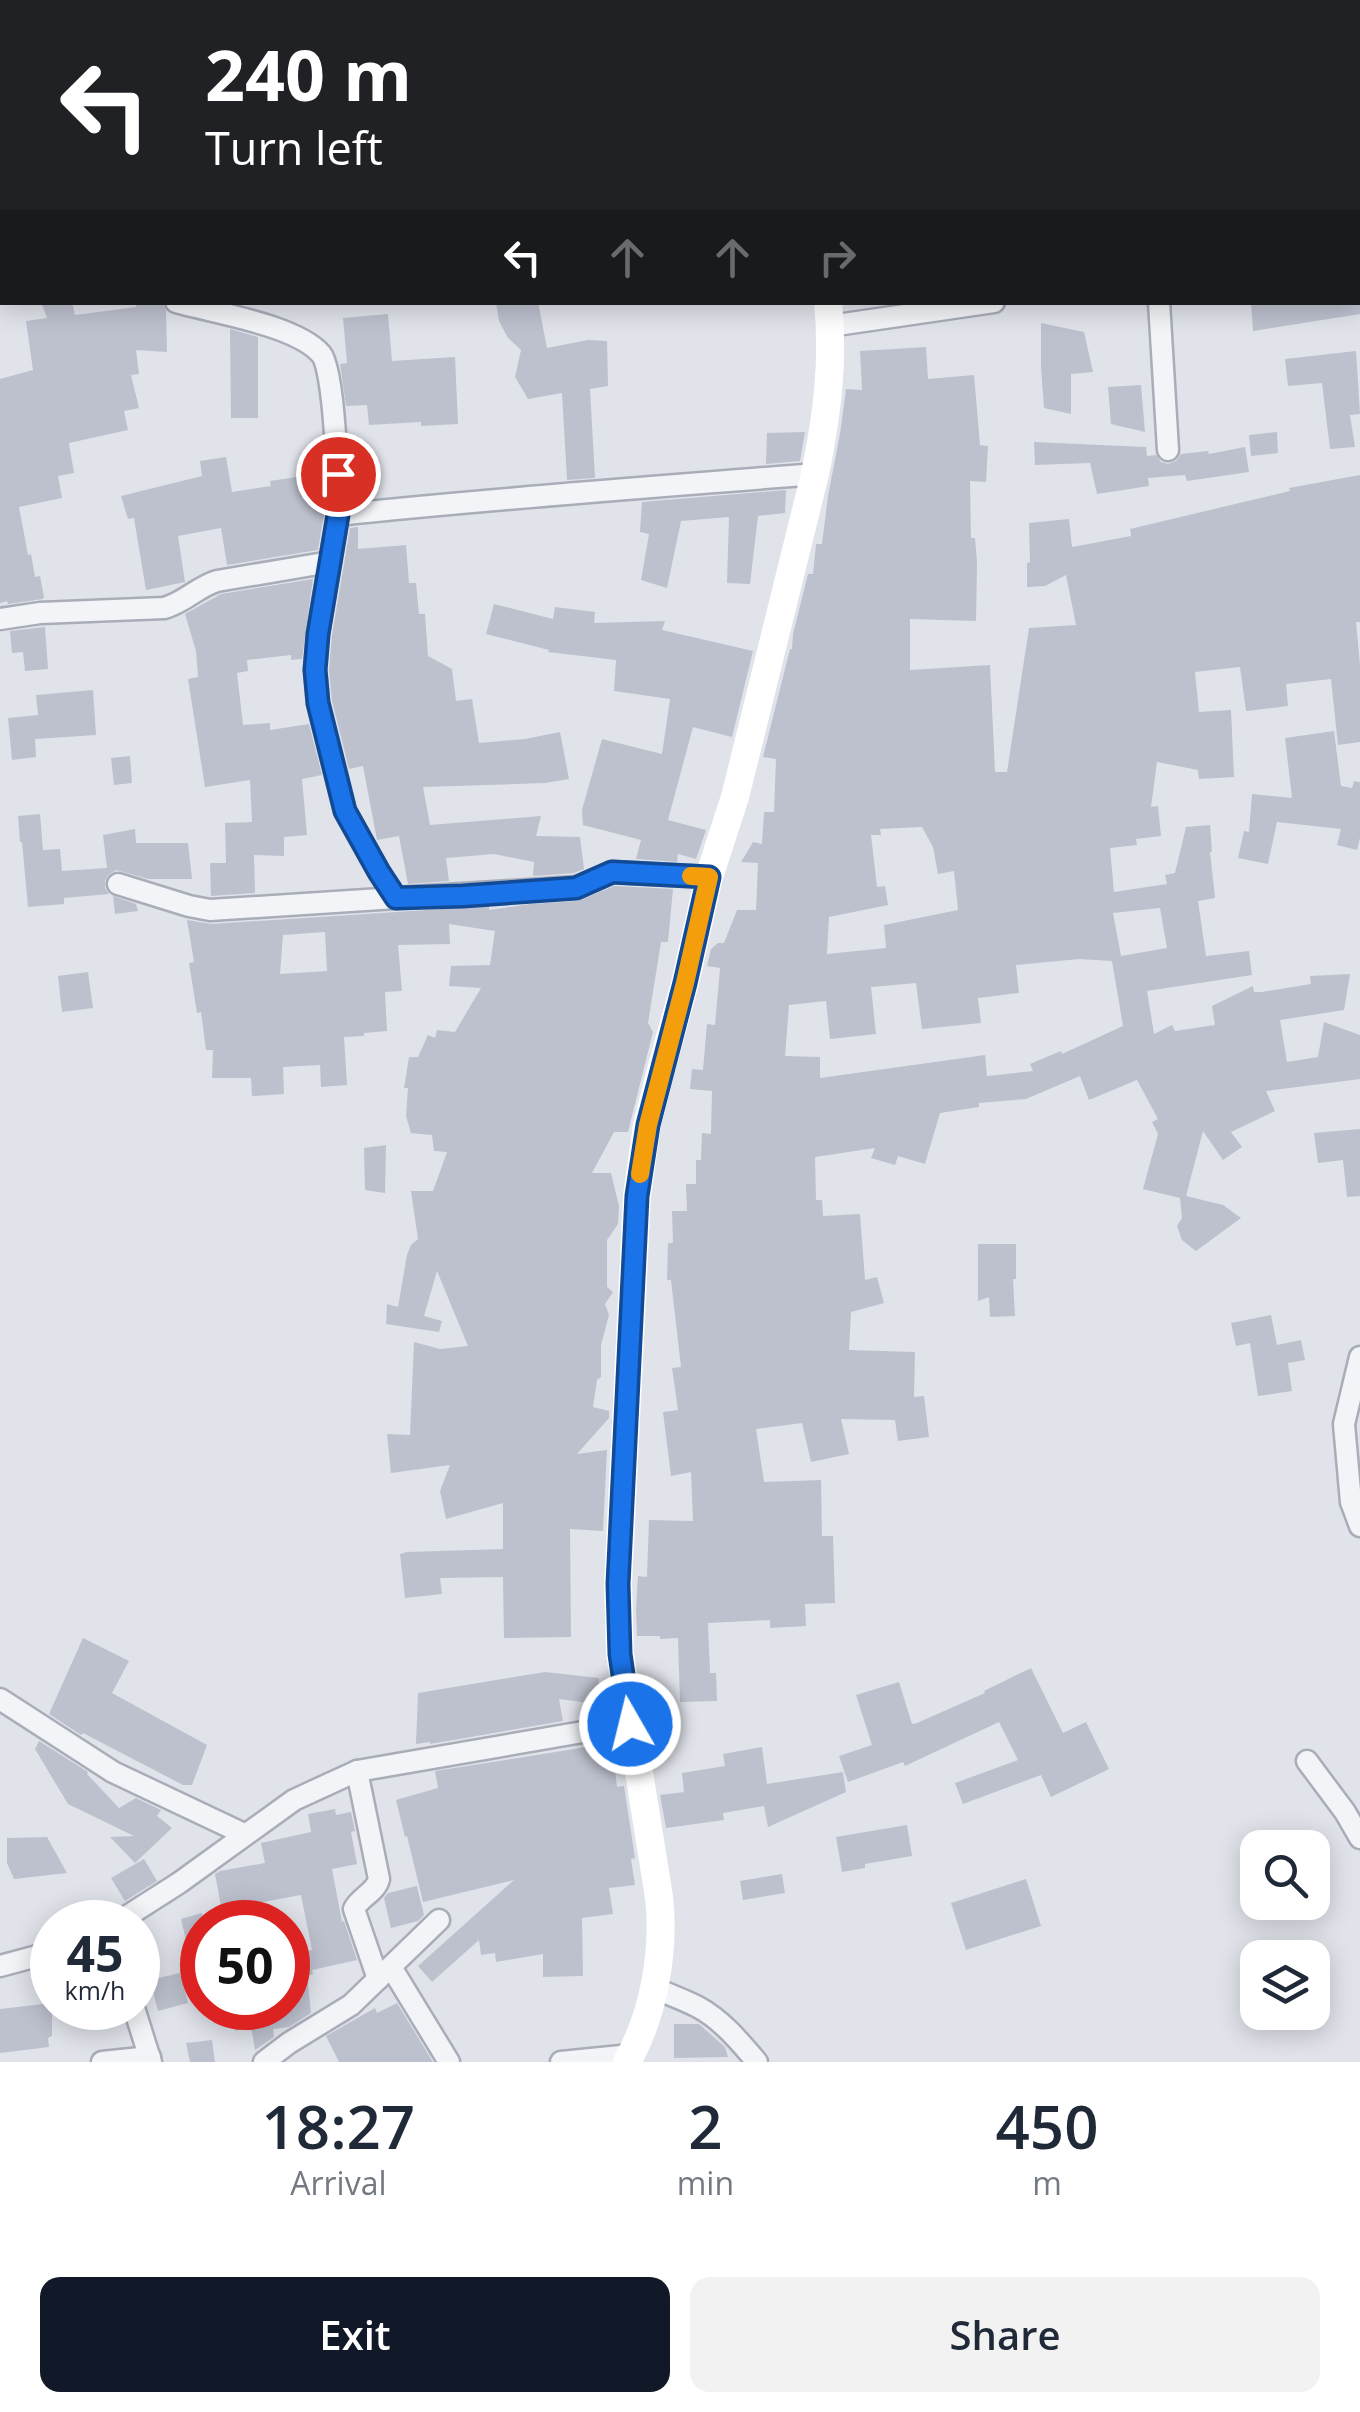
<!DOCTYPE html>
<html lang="en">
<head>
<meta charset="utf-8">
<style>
	:root { --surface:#fff; --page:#f2f2f3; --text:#1f2937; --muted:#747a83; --accent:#111827 }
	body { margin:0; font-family:"Open Sans",sans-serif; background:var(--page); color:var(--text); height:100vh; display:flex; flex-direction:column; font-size:38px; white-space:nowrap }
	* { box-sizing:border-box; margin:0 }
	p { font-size:32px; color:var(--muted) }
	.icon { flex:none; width:55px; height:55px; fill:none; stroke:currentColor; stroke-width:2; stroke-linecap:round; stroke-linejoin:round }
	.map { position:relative; height:2062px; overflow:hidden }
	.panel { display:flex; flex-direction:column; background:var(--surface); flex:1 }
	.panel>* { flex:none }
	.guide { position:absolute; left:0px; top:0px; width:1360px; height:305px; box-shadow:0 5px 25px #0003; background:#202124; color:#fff; overflow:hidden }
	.buttons { position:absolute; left:1240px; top:1830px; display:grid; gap:20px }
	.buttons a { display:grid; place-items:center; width:90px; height:90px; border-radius:20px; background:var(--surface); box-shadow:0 5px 25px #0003; font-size:50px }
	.speed { position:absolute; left:30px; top:1900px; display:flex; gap:20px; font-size:50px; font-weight:700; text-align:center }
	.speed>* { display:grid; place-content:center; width:130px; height:130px; border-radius:50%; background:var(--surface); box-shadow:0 5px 25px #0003; line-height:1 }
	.speed small { font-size:25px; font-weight:400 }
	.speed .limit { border:15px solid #d22; background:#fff; color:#111 }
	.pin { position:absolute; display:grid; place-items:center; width:85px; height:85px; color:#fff; margin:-42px; border:5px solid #fff; border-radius:50%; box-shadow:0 2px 10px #0007 }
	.me { position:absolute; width:110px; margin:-55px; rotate:352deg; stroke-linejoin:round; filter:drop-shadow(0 0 8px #0008) }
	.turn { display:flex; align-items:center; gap:35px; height:210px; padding:0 40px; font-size:45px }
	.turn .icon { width:130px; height:130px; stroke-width:2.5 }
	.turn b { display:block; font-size:70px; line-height:85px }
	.lanes { display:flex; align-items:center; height:95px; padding:0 40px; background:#0003; justify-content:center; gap:50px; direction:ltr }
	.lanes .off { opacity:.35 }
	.eta { display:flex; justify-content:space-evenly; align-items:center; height:170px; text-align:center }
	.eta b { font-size:60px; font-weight:600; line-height:70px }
	.primary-button { display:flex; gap:20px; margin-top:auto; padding:20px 40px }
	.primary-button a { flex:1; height:115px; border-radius:20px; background:var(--accent); color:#fff; font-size:40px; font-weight:600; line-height:115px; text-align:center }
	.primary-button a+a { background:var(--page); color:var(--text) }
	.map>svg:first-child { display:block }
</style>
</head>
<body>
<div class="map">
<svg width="1360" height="2062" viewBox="0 0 1360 2062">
	<rect width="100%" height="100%" fill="#e0e3ea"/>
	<g fill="#bdc1ce" fill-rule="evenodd">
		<polygon points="41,302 72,302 75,315 136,307 136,304 163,304 166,311 167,352 136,350 139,374 131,375 139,408 124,411 128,430 69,443 74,473 58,476 62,498 19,507 28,555 31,554 35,577 40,576 44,597 43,599 8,604 7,601 0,603 0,379 33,370 26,321 47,318"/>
		<polygon points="496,302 538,302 547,348 588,340 607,341 608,386 590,389 595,478 567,480 562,393 528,399 515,377 521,350 508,338 499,321"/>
		<polygon points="1251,302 1360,302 1360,314 1253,331"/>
		<polygon points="388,314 392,361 455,357 458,424 421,426 421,422 369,425 367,405 346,406 340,364 347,363 343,318"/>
		<polygon points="1041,323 1084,332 1093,372 1071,374 1071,414 1044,408 1041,367"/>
		<polygon points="230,329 258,337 258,418 231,418"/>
		<path d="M926 347 928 379 974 375 980 445 988 446 986 482 970 481 971 538H975L977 562 976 621 910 619V670L990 665 995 772H1007L1029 628 1076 625 1066 575 1045 586 1027 587V563L1030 562 1029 523 1069 519 1072 547 1131 536 1130 529 1290 491 1289 488 1360 475V622H1356L1360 665V742L1338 745 1331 679 1286 684 1288 706 1246 711 1240 667 1195 672 1199 712 1231 710 1234 777 1199 779 1198 770 1157 762 1151 807 1158 806 1161 836 1136 839 1137 845 1110 848 1114 892 1167 884 1165 875 1175 873 1186 827 1210 825 1212 852H1210L1215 898 1198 901 1206 956 1249 951 1252 975 1147 991 1154 1034 1172 1025 1175 1031 1215 1025 1212 1006 1253 986 1254 992H1262L1311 984 1310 976 1350 974 1344 1010 1280 1020 1287 1062 1318 1057 1324 1022 1360 1035V1079L1266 1091 1275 1111 1231 1132 1242 1147 1223 1160 1203 1131 1186 1196 1223 1205 1241 1218 1196 1251 1182 1240 1177 1226 1182 1218 1180 1198 1143 1189 1158 1134 1152 1122 1158 1119 1137 1080 1089 1100 1080 1076 1026 1099 979 1103V1107L940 1113 925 1164 898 1156 895 1165 871 1158 875 1148 815 1157 816 1200H822L823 1216 860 1214 865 1280 877 1277 884 1303 851 1312 849 1350 915 1352 914 1397 924 1396 929 1437 898 1441 895 1420 841 1419 849 1454 811 1462 802 1423 756 1429 764 1482 821 1480 822 1536H833L835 1603 805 1604 806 1626 770 1628V1620L708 1623 710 1673H716L717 1701 680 1702 678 1638 660 1639V1636H637L636 1609 638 1576 647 1577 649 1520 693 1521 691 1472 671 1476 663 1412 678 1410 672 1368 681 1367 671 1280H667L668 1243H673L672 1211H687L686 1184H696V1160H701L702 1133 711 1134 712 1091 690 1089 692 1069 703 1070 707 1024 715 1025 720 968 707 966 711 949 718 943H724L737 910H756L758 863 741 862 753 842 762 844 764 812H774L776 759 763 757 790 649H792L793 634 808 574H813L816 544H822L828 496 840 434 846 389 862 390 860 351ZM922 827 933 847 938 874 954 871 958 910 884 925 886 948 827 954 829 917 888 905 885 886 877 887 871 835H881L880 829ZM1160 908 1167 948 1121 956 1113 913ZM1079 959 1112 961 1123 1026 1062 1054 1061 1051 1030 1064 1033 1071 987 1076 985 1055 820 1078V1057L785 1056 789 1005 826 1001 830 1039 876 1034 871 987 916 983 922 1029 981 1023 978 998 1019 993 1016 965Z"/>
		<polygon points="1356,351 1360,414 1350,415 1355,447 1330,449 1322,383 1288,386 1285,359"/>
		<polygon points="1141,385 1145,432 1111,424 1108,387"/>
		<polygon points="805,432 800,461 766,464 767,433"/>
		<polygon points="1277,432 1278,453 1251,456 1249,435"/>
		<polygon points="1034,442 1146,447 1147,456 1156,455 1161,462 1168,464 1176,461 1181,454 1208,451 1209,454 1245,447 1249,472 1187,481 1185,475 1148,478 1149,486 1097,494 1090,463 1035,465"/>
		<polygon points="226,457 232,492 271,486 270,481 304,476 301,461 323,458 324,514 318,550 227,565 221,528 178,536 185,582 146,590 134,518 128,519 121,496 202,476 200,461"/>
		<polygon points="786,490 785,513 758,516 750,584 727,583 729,517 681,521 667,588 641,580 649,534 640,532 642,502"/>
		<polygon points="358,527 358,549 406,545 409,583 416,583 419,614 425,614 428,656 452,669 456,701 472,699 479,743 525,739 560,732 569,779 545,783 423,787 430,825 541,816 536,836 580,837 584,869 574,873 533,876 534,862 494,854 446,858 449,881 408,884 399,836 377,840 363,766 349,769 332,701 329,670 332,635 350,528"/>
		<polygon points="313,579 302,659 291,660 291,655 247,660 248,671 237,673 243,725 270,723 270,730 309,724 322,775 302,779 307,835 284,837 284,856 254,855 255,893 211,896 210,863 226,863 225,823 252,822 250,780 205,787 188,679 198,677 196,651 185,614 221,594"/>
		<polygon points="494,604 553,619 555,607 595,612 594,623 665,621 662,630 753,651 732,737 693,727 668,820 706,830 696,859 678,854 677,862 636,859 641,840 583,825 582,810 602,739 662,754 670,699 614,691 616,660 548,652 549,650 486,634"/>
		<polygon points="45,627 48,669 25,671 23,652 12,653 10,631"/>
		<polygon points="93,690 96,735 35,739 36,757 12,760 8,718 38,715 36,695"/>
		<polygon points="1334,731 1341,786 1352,788 1354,781 1360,782 1360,838 1357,850 1337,845 1341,829 1277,822 1268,864 1238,858 1244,831 1249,832 1252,794 1292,798 1285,738"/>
		<polygon points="130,756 132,783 114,785 111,758"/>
		<polygon points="40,814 43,850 60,849 62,871 107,868 103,835 135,829 136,843 188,843 192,879 148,879 116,870 108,875 105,881 105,888 109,894 64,898 64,904 28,907 22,842 20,842 18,816"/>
		<path d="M614 886 673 889 668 942H661L648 1023 653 1032 628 1132H614L592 1173H611L619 1206 618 1224 607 1240V1287L613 1292 605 1304 609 1315 601 1345V1377L597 1380 593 1407 609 1411V1418L577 1454 607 1450 603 1531 570 1529 571 1637 504 1638 503 1577 440 1578 442 1594 405 1598 400 1554 407 1552 503 1549V1503L446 1519 440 1491 450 1465 391 1473 387 1434 410 1435 414 1342 440 1349 468 1346 437 1271 424 1316 442 1321 439 1332 386 1324 387 1304 398 1307 407 1255 411 1245 418 1239 411 1191H433L447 1152 434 1151 432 1135 411 1133 406 1116 408 1088H404L409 1057H418L428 1035 435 1038 437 1030 455 1032 481 988 449 986 451 966 490 965 495 931 449 924 450 944 398 945 402 991 385 992 387 1031 364 1033V1036L344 1037 347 1085 321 1087 320 1065 283 1067 284 1094 252 1096 251 1078H212L213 1050H206L201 1012 197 1013 189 963 194 962 187 920 211 924 489 906V910L531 904 578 901ZM325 932 327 971 280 974 283 935Z"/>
		<polygon points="113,896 136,904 138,911 115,914"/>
		<polygon points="88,972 93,1008 62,1012 58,976"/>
		<polygon points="1360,1129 1360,1196 1347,1197 1343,1160 1318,1163 1314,1133"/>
		<polygon points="386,1145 385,1193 365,1190 364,1148"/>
		<polygon points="978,1244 1016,1244 1016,1279 1013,1279 1015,1316 990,1317 989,1297 978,1301"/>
		<polygon points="1271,1315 1277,1345 1301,1340 1305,1360 1288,1363 1292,1391 1258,1396 1250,1343 1236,1346 1231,1323"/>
		<polygon points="83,1638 129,1661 112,1693 207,1745 192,1785 183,1785 83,1733 81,1735 49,1714"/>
		<polygon points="1031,1668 1063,1733 1086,1722 1109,1769 1051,1797 1041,1775 963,1804 955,1783 1018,1760 999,1722 905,1766 903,1762 848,1782 839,1756 872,1745 856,1695 899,1682 912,1724 917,1723 985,1693 984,1691"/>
		<polygon points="545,1672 599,1678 597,1704 559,1699 563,1721 430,1744 430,1742 416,1744 418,1693"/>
		<polygon points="39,1741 88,1772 87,1774 119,1808 136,1798 161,1810 157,1816 172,1828 135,1863 110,1837 134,1836 68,1804 35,1749"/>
		<polygon points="612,1743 617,1787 624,1786 635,1858 631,1859 635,1885 609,1888 613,1914 582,1918 583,1976 543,1977 543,1954 496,1962 495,1953 481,1955 479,1940 432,1982 418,1966 514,1880 423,1902 407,1836 405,1837 396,1800 438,1788 435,1771"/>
		<polygon points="762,1747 767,1784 843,1772 846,1792 768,1827 764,1806 723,1813 724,1820 666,1828 660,1795 684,1792 682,1773 725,1766 723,1754"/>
		<polygon points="335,1809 336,1815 351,1812 355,1831 351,1832 357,1864 332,1869 342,1922 344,1921 357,1960 312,1970 313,1974 307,1976 311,2013 289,2027 273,2029 274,2037 255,2050 251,2026 235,2031 232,2008 288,2008 288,1955 312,1950 301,1895 258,1903 262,1922 224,1922 215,1874 220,1871 265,1863 261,1843 311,1832 308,1814"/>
		<polygon points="907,1825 912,1856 865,1864 865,1868 842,1872 836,1837"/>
		<polygon points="47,1837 67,1873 14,1879 7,1863 7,1838"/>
		<polygon points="144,1859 157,1881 125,1901 111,1878"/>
		<polygon points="782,1874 785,1893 743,1900 740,1881"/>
		<polygon points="1026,1879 1041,1926 966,1950 951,1903"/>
		<polygon points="417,1886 424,1915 418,1921 391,1928 384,1898 388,1893"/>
		<polygon points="202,1913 202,1978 195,1978 181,1919"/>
		<polygon points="180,1973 188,2003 158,2011 150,1980"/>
		<polygon points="52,2003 52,2036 48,2038 49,2047 0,2053 0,2009"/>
		<polygon points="397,2003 433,2062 339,2062 326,2036 375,2008 377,2013"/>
		<polygon points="674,2024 699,2024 725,2047 728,2057 674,2058"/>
		<polygon points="212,2040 215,2062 190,2062 186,2043"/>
	</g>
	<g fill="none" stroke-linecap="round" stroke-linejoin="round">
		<g stroke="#a8adb8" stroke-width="25">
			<g id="street">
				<polyline points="622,2 628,0"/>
				<polyline points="1358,238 1360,238"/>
				<path d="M176 302C214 313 296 325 321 354 335 370 338 488 338 515"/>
				<polyline points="1159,302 1168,450"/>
				<polyline points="830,326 994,302"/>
				<path d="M0 619 40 613 164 608C184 603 197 587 217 581L330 562"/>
				<path d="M709 877 612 872 577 887 396 898 379 872 345 811 318 703 315 670 318 633 338 515C497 498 656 487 815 474"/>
				<polyline points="118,884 189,906 210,910 396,898"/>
				<polyline points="1360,1357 1344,1424 1351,1502 1360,1526"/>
				<polyline points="0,1699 113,1772 244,1834"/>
				<polyline points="1307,1761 1345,1812 1360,1838"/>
				<path d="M357 1771 379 1879C376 1892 360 1897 354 1909L378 1979"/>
				<polyline points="118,1922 179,1883 294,1800 357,1771 629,1724"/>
				<polyline points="0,1966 52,1952"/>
				<polyline points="391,1967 449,2062"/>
				<path d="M654 1988C668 1994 684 2000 698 2007 722 2020 740 2042 757 2062"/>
				<polyline points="134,2008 151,2062"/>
				<polyline points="102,2062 150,2057"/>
				<polyline points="264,2062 289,2043 351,2005 439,1920"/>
				<polyline points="561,2062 631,2055"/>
			</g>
		</g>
		<use href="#street" stroke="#f3f4f8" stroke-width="20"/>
		<g stroke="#fff" stroke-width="28">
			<polyline points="765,0 765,2"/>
			<path d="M627 2062C654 2014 665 1951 659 1897L620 1654 618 1584 637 1196 647 1125 661 1070 685 983 709 877 735 797 815 474C827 416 834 361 828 302"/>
		</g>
	</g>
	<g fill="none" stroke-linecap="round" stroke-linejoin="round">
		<g stroke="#114b97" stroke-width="25">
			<polyline id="route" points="338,474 338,515 318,634 315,670 318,703 345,811 379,872 396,898 463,896 576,888 612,872 709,877 685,983 648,1125 637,1196 618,1584 620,1654 630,1724"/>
		</g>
		<use href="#route" stroke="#1a73e8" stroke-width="18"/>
		<polyline stroke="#f59e0b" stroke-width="18" points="640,1174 648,1125 685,983 709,877 691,876"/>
	</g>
</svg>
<div class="buttons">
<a><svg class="icon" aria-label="search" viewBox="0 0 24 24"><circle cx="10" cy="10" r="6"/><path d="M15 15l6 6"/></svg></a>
<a><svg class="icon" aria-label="layers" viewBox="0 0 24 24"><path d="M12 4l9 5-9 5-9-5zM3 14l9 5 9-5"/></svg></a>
</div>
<div class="speed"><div>45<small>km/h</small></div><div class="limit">50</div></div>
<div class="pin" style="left:338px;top:474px;background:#d93025"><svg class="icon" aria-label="arrive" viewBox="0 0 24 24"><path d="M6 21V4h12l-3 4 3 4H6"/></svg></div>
<svg class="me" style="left:630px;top:1724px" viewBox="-20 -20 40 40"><circle r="17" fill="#1a73e8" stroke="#fff" stroke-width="3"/><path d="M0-11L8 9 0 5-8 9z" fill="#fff"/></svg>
<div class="guide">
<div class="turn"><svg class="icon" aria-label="left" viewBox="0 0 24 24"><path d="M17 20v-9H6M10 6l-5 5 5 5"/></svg><div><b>240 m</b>Turn left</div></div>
<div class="lanes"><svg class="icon" aria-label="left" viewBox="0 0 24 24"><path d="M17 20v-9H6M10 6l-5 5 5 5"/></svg><svg class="icon off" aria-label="ahead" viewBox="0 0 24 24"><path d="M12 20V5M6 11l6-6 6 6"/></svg><svg class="icon off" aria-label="ahead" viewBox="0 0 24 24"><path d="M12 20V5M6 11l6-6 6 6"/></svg><svg class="icon off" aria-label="right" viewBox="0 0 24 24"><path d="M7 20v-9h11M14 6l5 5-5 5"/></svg></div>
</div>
</div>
<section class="panel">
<div class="eta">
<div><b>18:27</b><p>Arrival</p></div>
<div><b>2</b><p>min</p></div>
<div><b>450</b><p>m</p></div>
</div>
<div class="primary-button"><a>Exit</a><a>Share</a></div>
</section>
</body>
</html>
